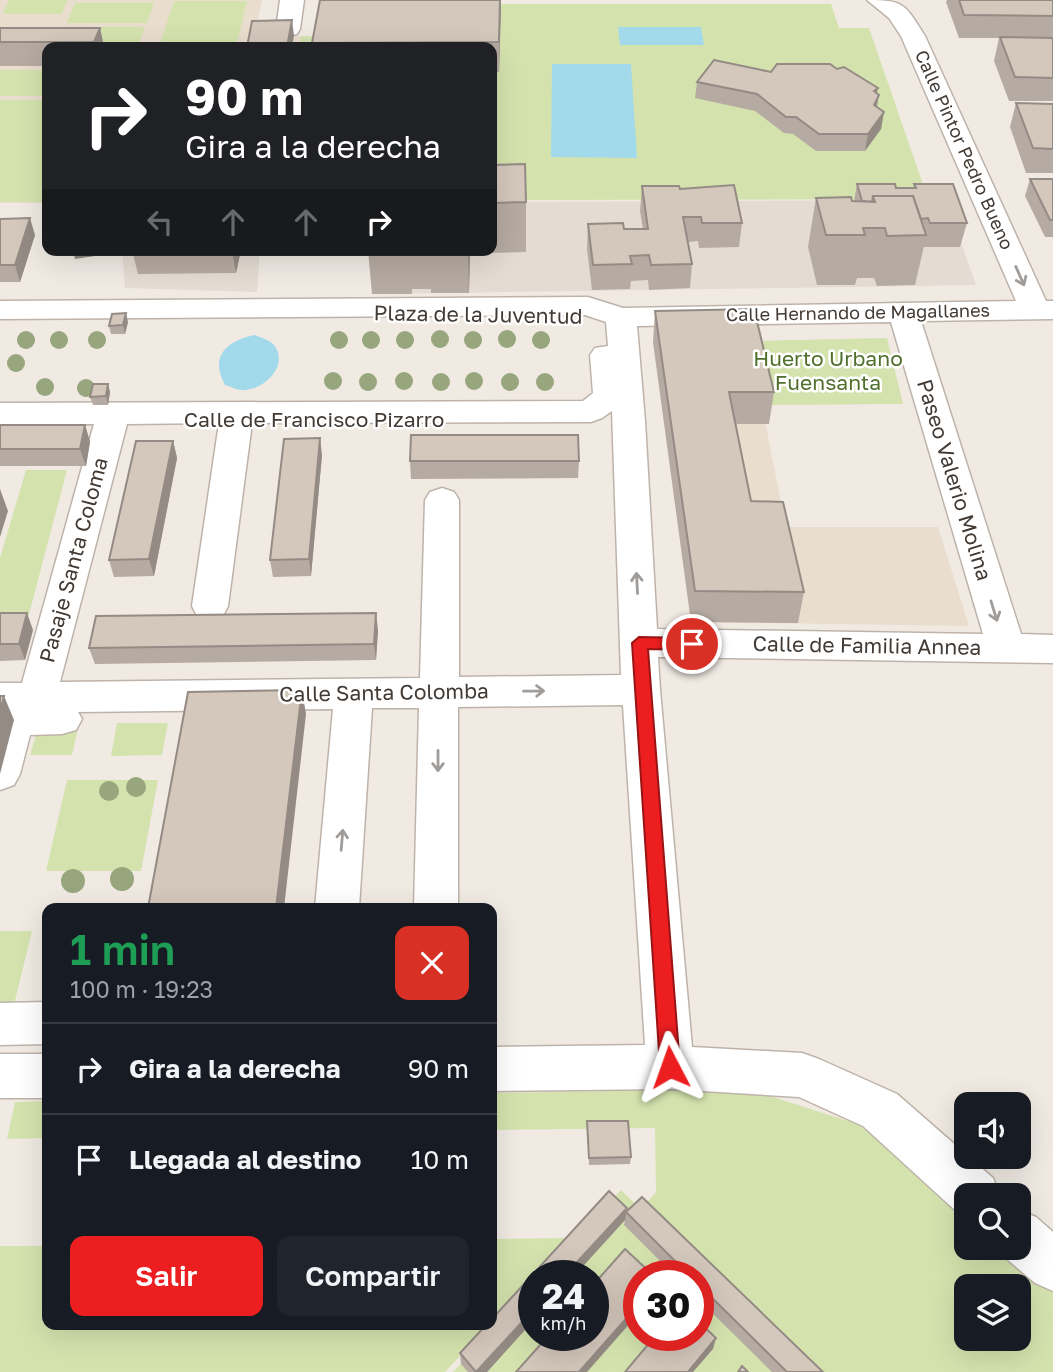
<!DOCTYPE html>
<html lang="es">
<head>
<meta charset="utf-8">
<style>
	:root { --surface:#171b24; --page:#20242c; --text:#f1f3f6; --muted:#9ea1a6; --line:#363941; --accent:#ec1e20 }
	body { margin:0; font-family:"Golos Text",sans-serif; background:var(--page); color:var(--text); height:100vh; display:flex; flex-direction:column; font-size:26px; white-space:nowrap }
	* { box-sizing:border-box; margin:0 }
	p { font-size:23px; color:var(--muted) }
	.icon { flex:none; width:38px; height:38px; fill:none; stroke:currentColor; stroke-width:2; stroke-linecap:round; stroke-linejoin:round }
	.map { position:relative; flex:1; overflow:hidden }
	.drawer { position:absolute; left:42px; top:903px; width:455px; height:427px; display:flex; flex-direction:column; background:var(--surface); border-radius:14px; box-shadow:0 7px 28px #0002 }
	.drawer>* { flex:none }
	.hud { position:absolute; left:42px; top:42px; width:455px; height:214px; border-radius:14px; box-shadow:0 7px 28px #0002; background:#202124; color:#fff; overflow:hidden }
	.tools { position:absolute; left:954px; top:1092px; display:grid; gap:14px }
	.tools a { display:grid; place-items:center; width:77px; height:77px; border-radius:14px; background:var(--surface); box-shadow:0 7px 28px #0002; font-size:35px }
	.speed { position:absolute; left:518px; top:1260px; display:flex; gap:14px; font-size:35px; font-weight:700; text-align:center }
	.speed>* { display:grid; place-content:center; width:91px; height:91px; border-radius:50%; background:var(--surface); box-shadow:0 7px 28px #0002; line-height:1 }
	.speed small { font-size:18px; font-weight:400 }
	.speed .limit { border:10px solid #d22; background:#fff; color:#111 }
	.pin { position:absolute; display:grid; place-items:center; width:60px; height:60px; color:#fff; margin:-30px; border:4px solid #fff; border-radius:50%; box-shadow:0 2px 7px #0007 }
	.me { position:absolute; width:77px; margin:-38px; rotate:356deg; stroke-linejoin:round; filter:drop-shadow(0 0 5px #0008) }
	.turn { display:flex; align-items:center; gap:24px; height:147px; padding:0 28px; font-size:32px }
	.turn .icon { width:91px; height:91px; stroke-width:2.5 }
	.turn b { display:block; font-size:49px; line-height:60px }
	.lanes { display:flex; align-items:center; height:66px; padding:0 28px; background:#0003; justify-content:center; gap:35px; direction:ltr }
	.lanes .off { opacity:.35 }
	.round { display:grid; place-items:center; flex:none; width:74px; height:74px; border-radius:14px; background:var(--page) }
	.overview { display:flex; align-items:center; justify-content:space-between; height:119px; padding:0 28px }
	h1 { font-size:42px; font-weight:600; line-height:52px; color:#1e9e55 }
	.action { display:flex; gap:14px; margin-top:auto; padding:14px 28px }
	.action a { flex:1; height:80px; border-radius:14px; background:var(--accent); color:#fff; font-size:28px; font-weight:600; line-height:80px; text-align:center }
	.action a+a { background:var(--page); color:var(--text) }
	ul { padding:0; list-style:none }
	li { display:flex; align-items:center; gap:21px; height:91px; padding:0 28px; border-top:2px solid var(--line) }
	li div { flex:1 }
	li b { display:block; font-size:26px }
	li em { font-style:normal }
	.map>svg:first-child { display:block }
</style>
</head>
<body>
<div class="map">
<svg width="1053" height="1372" viewBox="0 0 1053 1372">
	<rect width="100%" height="100%" fill="#f0eae3"/>
	<g fill="#e4dbd2">
		<polygon points="946,200 976,285 372,294 377,250 492,250 492,202"/>
		<polygon points="122,250 260,250 257,292 125,288"/>
	</g>
	<g fill="#e9ddce">
		<polygon points="0,0 262,0 254,35 301,36 299,47 47,47 47,203 0,203"/>
		<polygon points="749,341 786,527 938,527 969,626 691,622 653,342"/>
	</g>
	<g fill="#d4e3ae" fill-rule="evenodd">
		<polygon points="9,0 67,0 62,14 3,14"/>
		<polygon points="174,1 247,1 236,47 159,47"/>
		<polygon points="75,3 154,3 147,23 67,23"/>
		<polygon points="346,4 831,4 839,28 869,28 928,199 492,200 492,47 299,47 301,36 322,37"/>
		<polygon points="64,27 145,27 138,46 56,46"/>
		<rect x="0" y="70" width="47" height="26"/>
		<rect x="0" y="100" width="47" height="102"/>
		<polygon points="887,338 903,404 767,405 753,341"/>
		<polygon points="26,470 67,470 28,618 0,619 0,558"/>
		<polygon points="117,723 168,723 162,755 111,756"/>
		<polygon points="39,724 79,724 72,755 30,755"/>
		<polygon points="67,780 158,780 141,871 46,871"/>
		<polygon points="0,931 32,931 12,1013 0,1013"/>
		<path d="M671 1090 767 1095 857 1124 939 1180 966 1205V1248H1011L1053 1287V1372H817L645 1205 656 1192 655 1128 492 1130V1093ZM966 1286H1018V1339H966Z"/>
		<polygon points="47,1101 47,1138 7,1139 15,1102"/>
		<path d="M621 1190 807 1372H453L534 1285V1335H593V1276H542ZM639 1276H698V1335H639Z"/>
		<polygon points="568,1238 492,1321 492,1239"/>
		<polygon points="0,1246 47,1246 47,1325 489,1325 445,1372 0,1372"/>
	</g>
	<g fill="#a2d9eb">
		<polygon points="618,27 701,27 704,45 620,45"/>
		<polygon points="552,64 631,64 637,158 551,157"/>
		<path d="M254 335C262 338 273 340 277 350 286 370 260 392 241 390 237 390 230 386 225 385 209 356 227 341 254 335Z"/>
	</g>
	<g fill="none" stroke-linecap="round" stroke-linejoin="round">
		<g stroke="#beb3aa" stroke-width="3">
			<g id="minor">
				<polygon points="280,0 304,0 300,29 297,34 288,36 279,34 276,29"/>
				<path d="M867 0C906 0 905 5 925 36L1046 301H1053V319L921 321 1021 634 1053 635V663L658 657 660 690 692 1047 802 1053 819 1059 897 1094 993 1178 1000 1195H966V1216L957 1212 863 1126 799 1097 670 1089 492 1091V1047L645 1045 623 705 458 707V908H414L419 708H372L359 908H315L333 709 78 712 82 719 76 730 62 734 30 735 20 774 14 785 0 790V683H22L94 424 0 425V403L583 401 593 393 590 355 595 348 608 346 606 322 585 315 0 319V301L588 297 623 308 1016 301 901 36 889 18ZM891 322 983 634 657 629 645 421 637 326ZM612 411 621 675 459 677V500L454 492 442 488 430 492 425 500 420 678 60 682 127 424 219 423 192 606 197 616 210 619 223 616 228 606 252 423 591 422 602 418Z"/>
				<polygon points="47,1002 47,1044 0,1045 0,1003"/>
				<rect x="0" y="1054" width="47" height="44"/>
				<polygon points="1018,1210 1036,1217 1053,1232 1053,1291 1035,1283 1000,1253 998,1248 1018,1248"/>
			</g>
		</g>
		<use href="#minor" fill="#fff" fill-rule="evenodd"/>
	</g>
	<g fill="#98a67e">
		<circle cx="440" cy="339" r="9"/>
		<circle cx="507" cy="339" r="9"/>
		<circle cx="26" cy="340" r="9"/>
		<circle cx="59" cy="340" r="9"/>
		<circle cx="97" cy="340" r="9"/>
		<circle cx="339" cy="340" r="9"/>
		<circle cx="371" cy="340" r="9"/>
		<circle cx="405" cy="340" r="9"/>
		<circle cx="473" cy="340" r="9"/>
		<circle cx="541" cy="340" r="9"/>
		<circle cx="16" cy="363" r="9"/>
		<circle cx="333" cy="381" r="9"/>
		<circle cx="404" cy="381" r="9"/>
		<circle cx="474" cy="381" r="9"/>
		<circle cx="368" cy="382" r="9"/>
		<circle cx="441" cy="382" r="9"/>
		<circle cx="510" cy="382" r="9"/>
		<circle cx="545" cy="382" r="9"/>
		<circle cx="45" cy="387" r="9"/>
		<circle cx="86" cy="388" r="9"/>
		<circle cx="136" cy="787" r="10"/>
		<circle cx="109" cy="791" r="10"/>
		<circle cx="122" cy="879" r="12"/>
		<circle cx="73" cy="881" r="12"/>
	</g>
	<g fill="#b6aba2">
		<polygon points="320,0 501,0 499,72 492,72 492,47 312,47 312,43"/>
		<polygon points="947,0 1053,0 1053,101 1009,101 994,61 999,38 959,38 946,2"/>
		<polygon points="0,28 100,28 104,47 47,47 47,66 0,66"/>
		<polygon points="771,72 876,93 877,107 884,112 881,129 865,151 816,151 793,134 784,133 755,111 695,98 697,82"/>
		<polygon points="1016,103 1053,104 1053,173 1026,173 1010,127"/>
		<polygon points="492,165 526,202 526,252 491,253"/>
		<polygon points="1030,179 1053,179 1053,237 1045,237 1025,196"/>
		<polygon points="857,184 896,188 914,188 914,184 967,223 960,247 924,247 924,246 915,285 877,286 874,278 857,278 855,285 817,285 808,247 816,198 854,201"/>
		<polygon points="642,186 680,189 742,223 739,247 699,248 698,241 688,242 692,264 690,288 649,290 648,280 631,281 630,289 592,290 587,249 588,224 624,229 643,229 640,211"/>
		<polygon points="0,219 35,235 20,282 0,282"/>
		<polygon points="132,250 241,250 236,273 138,274"/>
		<polygon points="368,250 429,250 429,256 429,250 470,250 469,293 431,293 431,289 412,289 412,294 372,294"/>
		<polygon points="655,311 774,392 769,424 736,424 751,501 804,592 798,623 691,622 653,342"/>
		<polygon points="128,322 125,334 111,334 109,326"/>
		<polygon points="108,384 110,392 108,405 93,405 90,397"/>
		<polygon points="0,425 85,425 90,442 86,466 0,466"/>
		<polygon points="173,441 177,458 154,576 114,577 109,560"/>
		<polygon points="322,455 311,576 273,577 270,560"/>
		<polygon points="410,461 579,461 578,478 411,479"/>
		<polygon points="0,613 33,630 25,660 0,661"/>
		<polygon points="378,630 376,660 95,664 89,648"/>
		<polygon points="587,1121 631,1157 630,1164 589,1165"/>
		<polygon points="609,1191 627,1208 626,1212 642,1197 823,1372 772,1372 698,1299 698,1276 675,1276 624,1225 625,1220 574,1276 534,1276 534,1320 487,1372 468,1372 461,1364 460,1353 486,1325 492,1325 492,1319"/>
	</g>
	<g fill="#948b84">
		<polygon points="500,0 501,0 499,72 499,42"/>
		<polygon points="292,20 294,36 292,47 287,47"/>
		<polygon points="100,28 104,47 95,47 94,42"/>
		<polygon points="878,88 875,103 879,95 876,111 871,121 874,91"/>
		<polygon points="884,112 881,129 865,151 868,134"/>
		<polygon points="30,218 35,235 20,282 15,265"/>
		<polygon points="73,250 101,250 102,255 75,259"/>
		<polygon points="232,250 241,250 236,273"/>
		<polygon points="468,250 470,250 469,293"/>
		<polygon points="126,313 128,322 125,334 123,325"/>
		<polygon points="108,384 110,392 108,405 106,396"/>
		<polygon points="85,425 90,442 86,466 80,449"/>
		<polygon points="320,438 322,455 311,576 309,559"/>
		<polygon points="173,441 177,458 154,576 149,559"/>
		<polygon points="0,489 8,511 0,537"/>
		<polygon points="27,613 33,630 25,660 19,644"/>
		<polygon points="376,613 378,630 376,660 374,644"/>
		<polygon points="302,690 306,714 284,908 276,908"/>
		<polygon points="4,696 14,720 0,774 0,712"/>
		<polygon points="627,1208 625,1220 574,1276 564,1276"/>
		<polygon points="639,1304 639,1313 587,1372 579,1372"/>
		<polygon points="534,1309 534,1320 487,1372 476,1372"/>
		<polygon points="716,1338 713,1349 693,1372 688,1372"/>
	</g>
	<g fill="#d4c7bc" stroke="#948b84" stroke-width="2">
		<polygon points="320,0 500,0 499,42 312,43"/>
		<polygon points="959,0 1053,0 1053,16 964,15"/>
		<polygon points="292,20 287,47 247,47 252,21"/>
		<polygon points="0,28 100,28 94,42 0,42"/>
		<polygon points="1000,37 1053,38 1053,78 1015,77"/>
		<polygon points="714,60 771,72 777,64 830,64 837,69 844,67 878,88 874,91 879,95 874,105 884,112 868,134 819,134 796,117 786,117 757,94 697,82"/>
		<polygon points="1016,103 1053,104 1053,149 1033,148"/>
		<polygon points="525,164 526,202 492,203 492,165"/>
		<polygon points="1030,179 1053,179 1053,220 1050,220"/>
		<polygon points="857,184 895,184 896,188 916,188 914,184 953,184 967,223 930,223 928,218 921,219 913,196 873,196 872,202 862,201"/>
		<polygon points="734,185 742,223 702,223 701,217 683,217 692,264 651,265 649,255 630,256 632,264 593,265 588,224 623,223 624,229 648,229 642,186 679,186 680,189"/>
		<polygon points="873,196 913,196 926,235 887,236 885,228 863,228 865,235 826,235 816,198 851,197 852,201 875,202"/>
		<polygon points="30,218 15,265 0,265 0,219"/>
		<polygon points="754,309 774,392 729,392 751,501 783,502 804,592 695,591 655,311"/>
		<polygon points="126,313 123,325 109,326 112,314"/>
		<polygon points="93,384 108,384 106,396 90,397"/>
		<polygon points="0,425 85,425 80,449 0,449"/>
		<polygon points="411,435 578,435 579,461 410,461"/>
		<polygon points="320,438 309,559 270,560 284,439"/>
		<polygon points="136,441 173,441 149,559 109,560"/>
		<polygon points="0,613 27,613 19,644 0,644"/>
		<polygon points="376,613 374,644 89,648 96,616"/>
		<polygon points="302,690 276,908 148,908 188,692"/>
		<polygon points="0,696 4,696 0,712"/>
		<polygon points="587,1121 628,1121 631,1157 589,1158"/>
		<polygon points="609,1191 627,1208 564,1276 534,1276 534,1309 476,1372 460,1353 486,1325 492,1325 492,1319"/>
		<polygon points="642,1197 823,1372 787,1372 698,1284 698,1276 690,1276 626,1212"/>
		<polygon points="625,1249 654,1276 639,1276 639,1304 579,1372 516,1372 549,1335 593,1335 593,1285"/>
		<polygon points="698,1321 716,1338 688,1372 625,1372 656,1335 698,1335"/>
		<polygon points="742,1366 748,1372 738,1372"/>
	</g>
	<defs><path id="oneway-shaft" d="M-6 0H5M1.5-3L5.5 0L1.5 3" fill="none" stroke-width="1.6" stroke-linecap="round" stroke-linejoin="round" transform="scale(1.75)"/></defs>
	<g stroke="#a09c9a">
		<use href="#oneway-shaft" transform="translate(1020 276) rotate(66)"/>
		<use href="#oneway-shaft" transform="translate(637 583) rotate(-93)"/>
		<use href="#oneway-shaft" transform="translate(994 611) rotate(73)"/>
		<use href="#oneway-shaft" transform="translate(534 691) rotate(-1)"/>
		<use href="#oneway-shaft" transform="translate(438 761) rotate(90)"/>
		<use href="#oneway-shaft" transform="translate(342 840) rotate(-85)"/>
	</g>
	<polygon fill="#ec1e20" stroke="#991415" stroke-width="2" points="639,637 692,638 700,644 692,650 648,649 680,1067 677,1073 670,1076 663,1073 660,1067 632,643"/>
	<g text-anchor="middle" stroke-width="5" stroke-linejoin="round" paint-order="stroke">
		<g font-size="18" fill="#423a34" stroke="#fff">
			<text transform="translate(964 150) rotate(66)" y="6">Calle Pintor Pedro Bueno</text>
			<text transform="translate(858 313) rotate(-1)" y="6">Calle Hernando de Magallanes</text>
		</g>
		<g font-size="21" fill="#423a34" stroke="#fff">
			<text transform="translate(478 315) rotate(1)" y="7">Plaza de la Juventud</text>
			<text x="314" y="427">Calle de Francisco Pizarro</text>
			<text transform="translate(954 480) rotate(73)" y="7">Paseo Valerio Molina</text>
			<text transform="translate(74 560) rotate(-75)" y="7">Pasaje Santa Coloma</text>
			<text transform="translate(867 646) rotate(1)" y="7">Calle de Familia Annea</text>
			<text transform="translate(384 693) rotate(-1)" y="7">Calle Santa Colomba</text>
		</g>
		<g font-size="21" fill="#506f2c" stroke="#fff">
			<text x="828" y="366">Huerto Urbano<tspan x="828" dy="24">Fuensanta</tspan></text>
		</g>
	</g>
</svg>
<div class="tools">
<a><svg class="icon" aria-label="sound" viewBox="0 0 24 24"><path d="M4 9h4l5-4v14l-5-4H4zM17 9q2 3 0 6"/></svg></a>
<a><svg class="icon" aria-label="search" viewBox="0 0 24 24"><circle cx="10" cy="10" r="6"/><path d="M15 15l6 6"/></svg></a>
<a><svg class="icon" aria-label="layers" viewBox="0 0 24 24"><path d="M12 4l9 5-9 5-9-5zM3 14l9 5 9-5"/></svg></a>
</div>
<div class="speed"><div>24<small>km/h</small></div><div class="limit">30</div></div>
<div class="pin" style="left:692px;top:644px;background:#d93025"><svg class="icon" aria-label="arrive" viewBox="0 0 24 24"><path d="M6 21V4h12l-3 4 3 4H6"/></svg></div>
<svg class="me" style="left:670px;top:1067px" viewBox="-20 -20 40 40"><path d="M0-17L14 15 0 8-14 15z" fill="#ec1e20" stroke="#fff" stroke-width="4"/></svg>
<div class="hud">
<div class="turn"><svg class="icon" aria-label="right" viewBox="0 0 24 24"><path d="M7 20v-9h11M14 6l5 5-5 5"/></svg><div><b>90 m</b>Gira a la derecha</div></div>
<div class="lanes"><svg class="icon off" aria-label="left" viewBox="0 0 24 24"><path d="M17 20v-9H6M10 6l-5 5 5 5"/></svg><svg class="icon off" aria-label="ahead" viewBox="0 0 24 24"><path d="M12 20V5M6 11l6-6 6 6"/></svg><svg class="icon off" aria-label="ahead" viewBox="0 0 24 24"><path d="M12 20V5M6 11l6-6 6 6"/></svg><svg class="icon" aria-label="right" viewBox="0 0 24 24"><path d="M7 20v-9h11M14 6l5 5-5 5"/></svg></div>
</div>
<section class="drawer">
<div class="overview"><div><h1>1 min</h1><p>100 m · 19:23</p></div><a class="round" style="background:#d93025;color:#fff"><svg class="icon" aria-label="close" viewBox="0 0 24 24"><path d="M6 6l12 12M18 6L6 18"/></svg></a></div>
<ul>
<li><svg class="icon" aria-label="right" viewBox="0 0 24 24"><path d="M7 20v-9h11M14 6l5 5-5 5"/></svg><div><b>Gira a la derecha</b></div><em>90 m</em></li>
<li><svg class="icon" aria-label="arrive" viewBox="0 0 24 24"><path d="M6 21V4h12l-3 4 3 4H6"/></svg><div><b>Llegada al destino</b></div><em>10 m</em></li>
</ul>
<div class="action"><a>Salir</a><a>Compartir</a></div>
</section>
</div>
</body>
</html>
